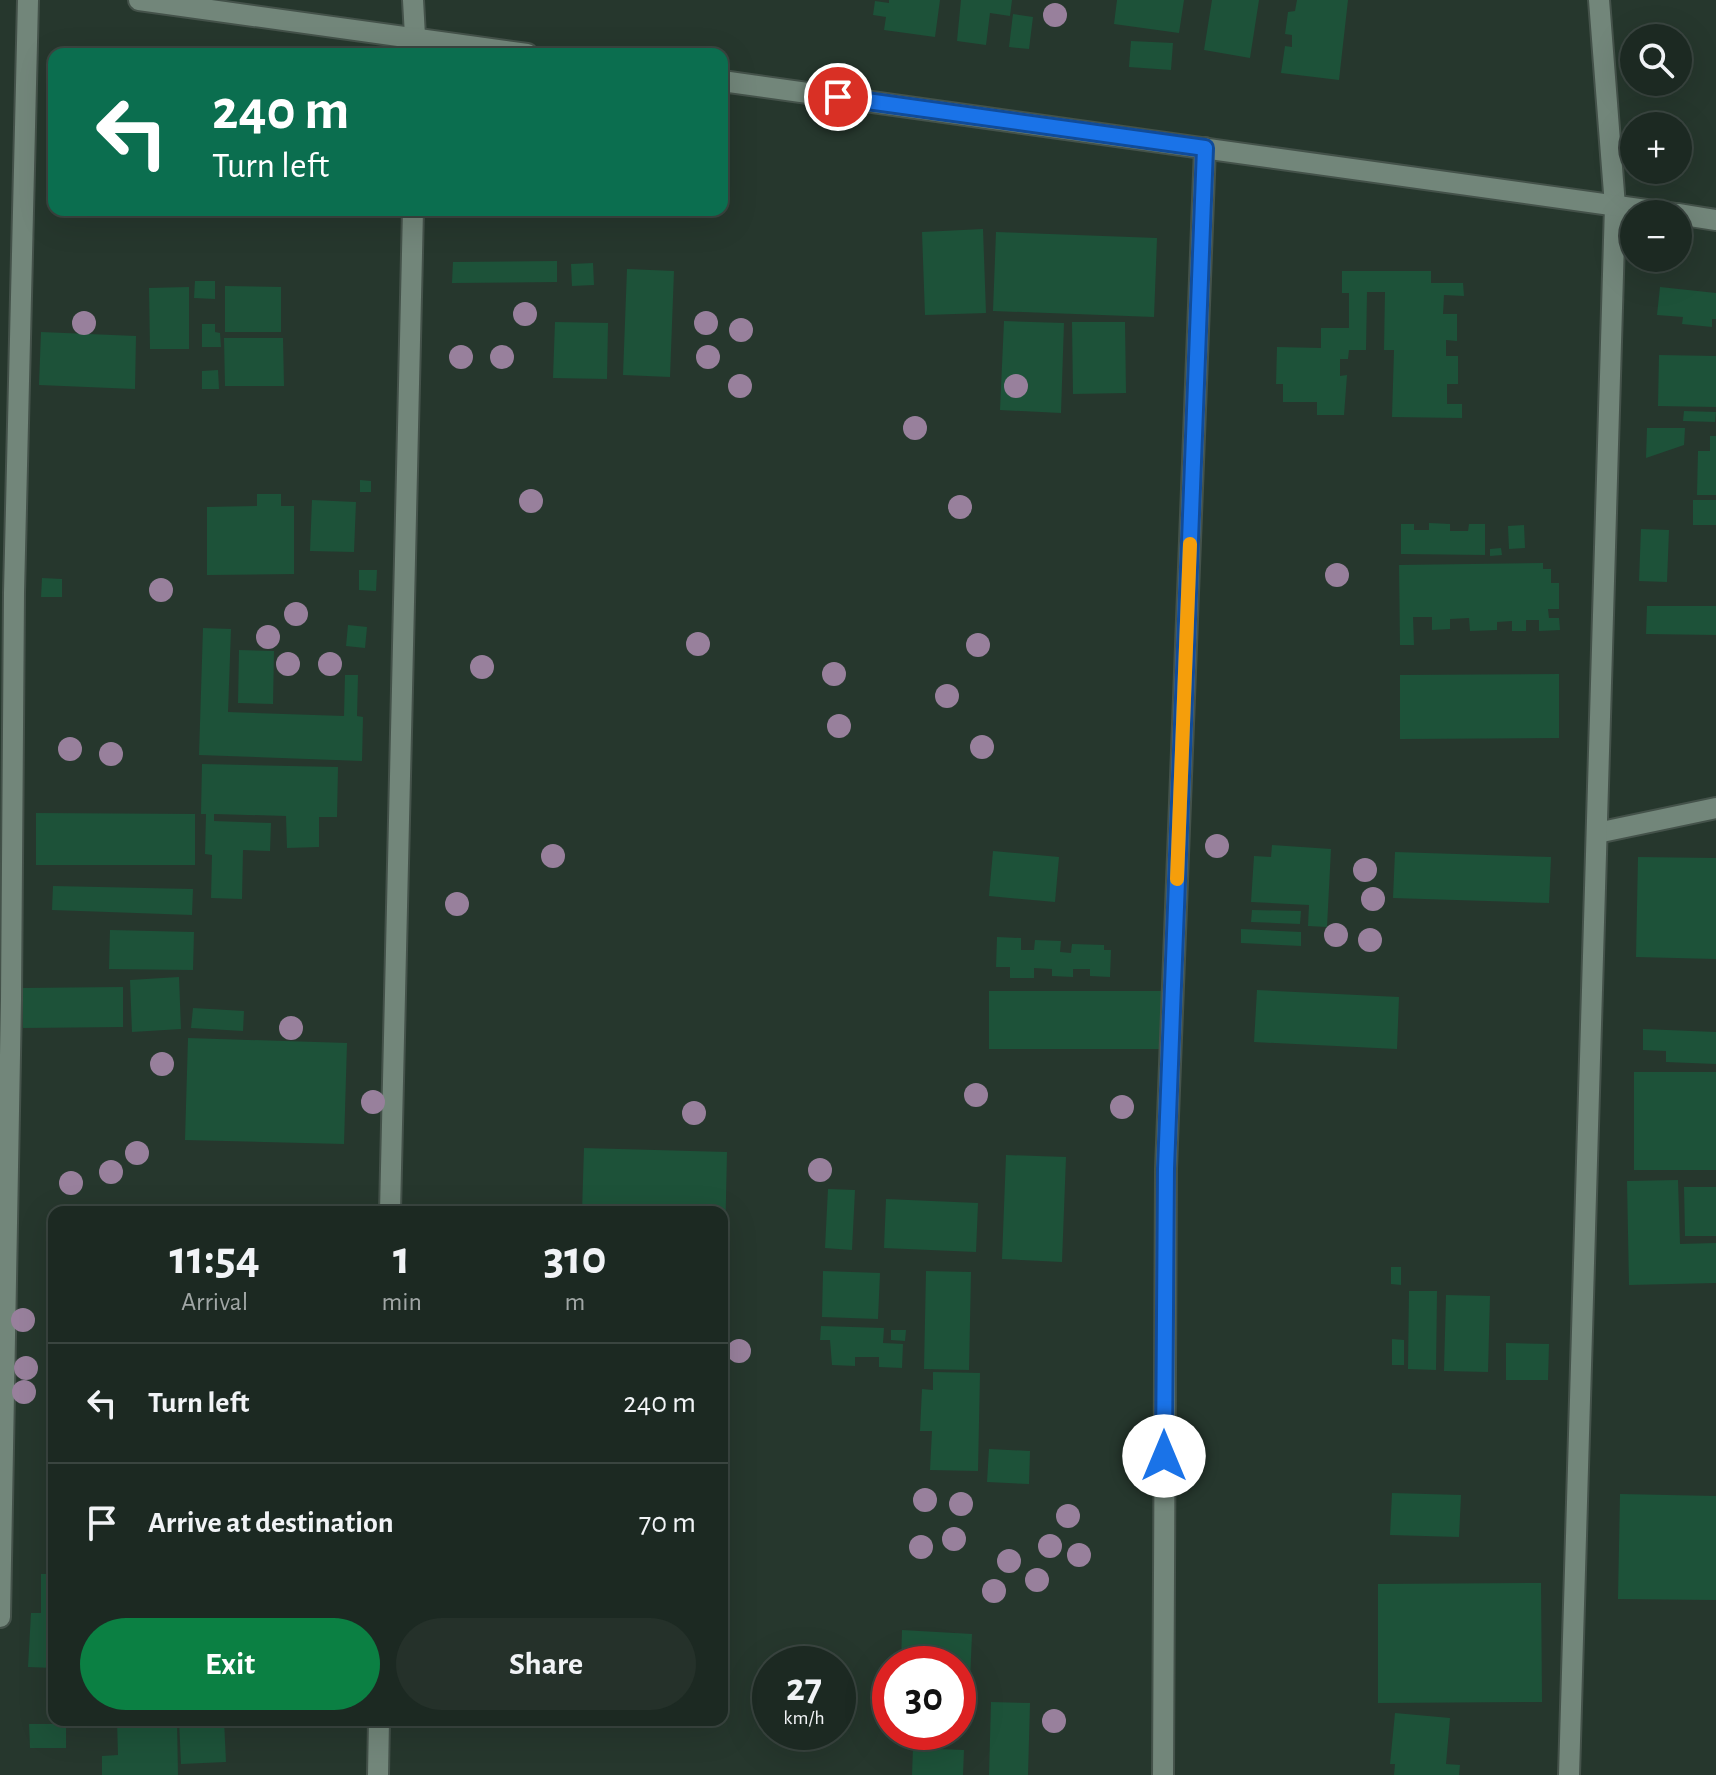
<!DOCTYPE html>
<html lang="en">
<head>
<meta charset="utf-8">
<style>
	:root { --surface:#1c2922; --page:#25312a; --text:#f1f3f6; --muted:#a0a6a5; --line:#3a4540; --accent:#0b8043 }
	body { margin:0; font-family:"Alegreya Sans",sans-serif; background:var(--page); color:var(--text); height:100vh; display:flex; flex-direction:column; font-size:30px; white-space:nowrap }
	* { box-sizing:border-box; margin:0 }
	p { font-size:26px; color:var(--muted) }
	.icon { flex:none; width:44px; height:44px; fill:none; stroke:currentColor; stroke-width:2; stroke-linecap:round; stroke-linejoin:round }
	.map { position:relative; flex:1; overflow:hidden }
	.details { position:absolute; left:48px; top:1206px; width:680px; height:520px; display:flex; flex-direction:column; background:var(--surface); border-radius:16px; box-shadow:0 8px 32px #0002,0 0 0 2px var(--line) }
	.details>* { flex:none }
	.hud { position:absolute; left:48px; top:48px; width:680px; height:168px; border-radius:16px; box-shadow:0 8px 32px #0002,0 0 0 2px var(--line); background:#0b6e4f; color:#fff; overflow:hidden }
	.buttons { position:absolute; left:1620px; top:24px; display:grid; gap:16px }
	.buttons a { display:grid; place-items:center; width:72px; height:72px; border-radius:50%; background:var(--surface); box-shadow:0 8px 32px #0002,0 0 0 2px var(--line); font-size:40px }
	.speed { position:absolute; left:752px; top:1646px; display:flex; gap:16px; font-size:40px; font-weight:700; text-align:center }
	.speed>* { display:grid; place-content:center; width:104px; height:104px; border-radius:50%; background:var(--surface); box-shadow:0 8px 32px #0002,0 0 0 2px var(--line); line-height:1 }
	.speed small { font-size:20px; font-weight:400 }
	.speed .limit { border:12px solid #d22; background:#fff; color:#111 }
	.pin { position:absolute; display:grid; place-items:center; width:68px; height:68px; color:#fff; margin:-34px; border:4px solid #fff; border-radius:50%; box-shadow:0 2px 8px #0007 }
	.me { position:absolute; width:88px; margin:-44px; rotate:0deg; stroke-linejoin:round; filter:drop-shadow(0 0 6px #0008) }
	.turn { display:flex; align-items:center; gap:28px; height:168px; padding:0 32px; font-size:36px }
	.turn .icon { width:104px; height:104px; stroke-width:2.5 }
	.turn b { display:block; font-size:56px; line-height:68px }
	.eta { display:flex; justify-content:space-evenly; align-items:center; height:136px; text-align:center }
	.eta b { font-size:48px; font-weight:700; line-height:56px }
	.cta { display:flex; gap:16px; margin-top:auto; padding:16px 32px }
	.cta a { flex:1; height:92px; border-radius:48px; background:var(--accent); color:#fff; font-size:32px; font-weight:700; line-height:92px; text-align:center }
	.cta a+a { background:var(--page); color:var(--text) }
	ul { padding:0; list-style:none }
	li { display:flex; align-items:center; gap:24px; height:120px; padding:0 32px; border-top:2px solid var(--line) }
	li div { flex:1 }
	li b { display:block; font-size:30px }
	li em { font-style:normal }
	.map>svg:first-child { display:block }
</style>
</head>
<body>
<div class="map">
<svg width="1716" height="1775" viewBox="0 0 1716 1775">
	<rect width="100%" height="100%" fill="#26372d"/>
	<g fill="#1d5239">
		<polygon points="889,0 940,0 935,37 884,30 886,17 873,15 875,1 889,3"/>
		<polygon points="961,0 1012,0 1010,16 990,13 986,45 957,41"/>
		<polygon points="1117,0 1184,0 1179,33 1114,24"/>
		<polygon points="1212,0 1259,0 1250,58 1204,50"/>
		<polygon points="1297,0 1348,0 1339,80 1281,73 1285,46 1292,47 1292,35 1285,34 1288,12 1295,11"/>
		<polygon points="1013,14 1033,17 1029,49 1009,47"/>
		<polygon points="1131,41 1173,43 1171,70 1129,67"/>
		<polygon points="983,229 986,313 925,315 922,232"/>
		<polygon points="996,232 1157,238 1154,317 993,311"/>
		<polygon points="557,261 557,282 452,283 453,262"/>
		<polygon points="593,263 594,285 572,286 571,264"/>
		<polygon points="627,269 674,271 670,377 623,375"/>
		<polygon points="1342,271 1431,271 1431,283 1463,283 1464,296 1444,295 1443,314 1457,314 1457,341 1446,340 1446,356 1458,356 1458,384 1447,384 1447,404 1462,404 1462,418 1392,417 1394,350 1384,350 1385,292 1367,292 1366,350 1349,350 1348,359 1340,359 1340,376 1347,375 1344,415 1317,415 1317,402 1283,402 1283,384 1276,384 1277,347 1321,348 1321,328 1349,328 1349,293 1342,293"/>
		<polygon points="195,281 215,281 215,299 194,298"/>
		<polygon points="225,286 281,287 281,332 225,332"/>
		<polygon points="189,287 189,349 150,349 149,288"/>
		<polygon points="1660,287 1716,293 1716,319 1712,319 1712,327 1682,324 1683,317 1657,315"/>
		<polygon points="1004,321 1064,323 1061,413 1000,410"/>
		<polygon points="555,322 608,323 607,379 553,378"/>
		<polygon points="1072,322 1125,322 1126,393 1073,394"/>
		<polygon points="202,324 215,324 215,332 220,333 221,347 202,347"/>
		<polygon points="41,332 136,336 135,389 39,385"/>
		<polygon points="224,338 283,338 284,386 225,386"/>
		<polygon points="1659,355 1716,356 1716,407 1658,406"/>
		<polygon points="218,370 219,389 202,389 202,371"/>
		<polygon points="1684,411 1716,412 1715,422 1683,421"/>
		<polygon points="1647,428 1685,428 1684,445 1646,458"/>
		<polygon points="1710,436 1716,436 1716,495 1697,495 1698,451 1710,451"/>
		<polygon points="360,480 371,481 371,492 360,492"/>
		<polygon points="257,494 281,494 281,506 294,506 294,574 207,575 207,507 257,506"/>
		<polygon points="312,500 356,502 354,552 310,551"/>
		<rect x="1693" y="500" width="23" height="25"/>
		<polygon points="1429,523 1450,524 1450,531 1468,531 1469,524 1485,524 1485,555 1401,554 1401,524 1414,524 1414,530 1429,530"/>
		<polygon points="1524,525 1525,548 1509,549 1508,526"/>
		<polygon points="1641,529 1669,530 1667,582 1639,581"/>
		<polygon points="1501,548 1502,555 1490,556 1490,549"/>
		<polygon points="1543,563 1543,569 1551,569 1551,583 1559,583 1559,609 1548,609 1549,618 1559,618 1560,630 1539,631 1539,620 1526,620 1526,631 1512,631 1512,621 1497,622 1497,630 1470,631 1469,618 1450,619 1450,629 1432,630 1432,617 1413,617 1414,645 1400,645 1399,565"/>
		<polygon points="359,570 377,570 376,591 359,590"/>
		<polygon points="42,578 62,579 62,597 41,597"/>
		<polygon points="1647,606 1716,606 1716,635 1646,634"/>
		<polygon points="348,625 367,627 365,648 346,646"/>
		<polygon points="203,628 231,629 228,712 344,716 345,675 358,675 357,716 363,717 362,761 199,755"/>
		<polygon points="239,650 274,651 273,704 238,703"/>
		<polygon points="1559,674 1559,738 1400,739 1400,675"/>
		<polygon points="202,764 338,767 337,817 319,817 319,847 287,848 286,816 214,814 214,821 271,823 270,851 243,850 242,899 211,898 212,855 205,854 206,814 201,814"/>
		<polygon points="36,813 195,814 195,865 36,865"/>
		<polygon points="1272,845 1331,849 1327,927 1308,926 1309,905 1251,902 1254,856 1271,857"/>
		<polygon points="993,851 1059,857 1055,902 989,896"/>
		<polygon points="1395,852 1551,857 1549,903 1393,898"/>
		<polygon points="1638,857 1716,858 1716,959 1636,957"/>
		<polygon points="53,886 193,889 192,915 52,910"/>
		<polygon points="1252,910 1301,911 1300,924 1251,922"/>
		<polygon points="1241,929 1301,932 1301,946 1241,943"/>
		<polygon points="110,930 194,932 193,970 109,969"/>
		<polygon points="997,937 1021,938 1021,950 1034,950 1035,940 1061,941 1060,952 1071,953 1072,944 1104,945 1104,950 1111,950 1110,977 1090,976 1090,969 1073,969 1073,977 1052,976 1052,969 1034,968 1034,978 1010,978 1010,967 996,967"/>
		<polygon points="179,977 181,1029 132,1032 130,980"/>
		<polygon points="123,987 123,1027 23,1028 23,988"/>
		<polygon points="1257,990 1399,997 1397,1049 1254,1042"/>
		<rect x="989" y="991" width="173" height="58"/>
		<polygon points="193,1008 244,1011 243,1031 191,1028"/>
		<polygon points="1643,1029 1716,1032 1716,1064 1666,1062 1666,1051 1643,1050"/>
		<polygon points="188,1038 347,1043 344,1144 185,1140"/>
		<rect x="1634" y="1072" width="82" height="98"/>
		<polygon points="584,1148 727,1152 725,1244 722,1244 722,1212 582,1212"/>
		<polygon points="1006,1155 1066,1157 1062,1262 1002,1259"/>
		<polygon points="1678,1180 1680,1244 1716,1243 1716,1283 1629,1285 1627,1181"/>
		<polygon points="1684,1187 1716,1187 1716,1236 1685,1236"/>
		<polygon points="828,1189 855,1190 852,1250 825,1248"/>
		<polygon points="886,1199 978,1203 976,1252 884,1248"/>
		<polygon points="1391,1267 1401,1267 1401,1285 1391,1284"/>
		<polygon points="823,1271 880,1273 878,1319 822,1317"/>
		<polygon points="926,1271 971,1272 969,1370 924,1369"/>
		<polygon points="1409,1291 1437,1291 1436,1370 1408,1369"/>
		<polygon points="1446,1295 1490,1296 1488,1372 1444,1371"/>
		<polygon points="821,1326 884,1328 883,1343 903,1344 902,1368 879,1367 879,1357 855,1357 855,1366 832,1365 830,1340 820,1340"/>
		<polygon points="891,1330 906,1330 905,1341 891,1340"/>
		<polygon points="1392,1339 1404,1340 1404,1365 1392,1365"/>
		<polygon points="1506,1343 1549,1344 1548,1380 1506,1380"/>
		<polygon points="933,1372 980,1373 978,1471 930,1470 932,1431 920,1431 922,1389 933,1390"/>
		<polygon points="989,1449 1030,1451 1029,1484 987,1482"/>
		<polygon points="1392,1493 1461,1495 1459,1537 1390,1535"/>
		<polygon points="1620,1494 1716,1496 1716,1600 1618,1599"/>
		<polygon points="41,1574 54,1574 54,1668 28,1667 31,1613 41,1613"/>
		<polygon points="1541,1583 1542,1702 1378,1703 1378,1584"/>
		<polygon points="902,1630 972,1634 970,1681 958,1681 958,1664 901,1664"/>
		<polygon points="51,1685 54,1685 54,1704 50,1704"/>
		<polygon points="991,1702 1030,1703 1028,1775 989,1775"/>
		<polygon points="1395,1713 1450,1718 1446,1764 1460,1765 1459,1775 1394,1775 1395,1764 1390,1764"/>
		<polygon points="117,1720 177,1720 178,1775 102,1775 102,1756 118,1755"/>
		<polygon points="179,1720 224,1720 226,1762 181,1764"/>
		<polygon points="29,1724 66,1724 66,1748 30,1748"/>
		<polygon points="913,1748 964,1750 963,1775 912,1775"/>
	</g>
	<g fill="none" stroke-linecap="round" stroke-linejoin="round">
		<g stroke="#44524a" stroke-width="24">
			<g id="minor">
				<polyline points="413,0 416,54"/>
				<polyline points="1597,833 1716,808"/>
				<polyline points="390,1212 413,210"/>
				<polyline points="0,1617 11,999 14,593 28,0"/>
				<polyline points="378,1775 379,1720"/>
				<polyline points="1163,1775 1166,1169 1205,148"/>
				<polyline points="1569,1775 1615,206 1599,0"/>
			</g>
		</g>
		<g stroke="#44524a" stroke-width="24">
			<g id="tertiary">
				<polyline points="139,0 527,54"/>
				<polyline points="722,81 1675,214"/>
				<polyline points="1678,214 1716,220"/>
			</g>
		</g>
		<use href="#minor" stroke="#72867a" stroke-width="20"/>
		<use href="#tertiary" stroke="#72867a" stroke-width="20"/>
	</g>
	<g fill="#98809c">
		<circle cx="1055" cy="15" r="12"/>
		<circle cx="525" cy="314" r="12"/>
		<circle cx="84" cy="323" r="12"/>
		<circle cx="706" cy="323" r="12"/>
		<circle cx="741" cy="330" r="12"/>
		<circle cx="461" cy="357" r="12"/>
		<circle cx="502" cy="357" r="12"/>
		<circle cx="708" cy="357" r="12"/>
		<circle cx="740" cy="386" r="12"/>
		<circle cx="1016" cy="386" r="12"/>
		<circle cx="915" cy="428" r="12"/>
		<circle cx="531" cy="501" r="12"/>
		<circle cx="960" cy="507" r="12"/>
		<circle cx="1337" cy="575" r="12"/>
		<circle cx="161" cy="590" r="12"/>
		<circle cx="296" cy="614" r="12"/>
		<circle cx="268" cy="637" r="12"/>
		<circle cx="698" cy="644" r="12"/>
		<circle cx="978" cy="645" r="12"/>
		<circle cx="288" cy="664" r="12"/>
		<circle cx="330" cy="664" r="12"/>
		<circle cx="482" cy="667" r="12"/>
		<circle cx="834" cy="674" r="12"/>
		<circle cx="947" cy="696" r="12"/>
		<circle cx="839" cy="726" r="12"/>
		<circle cx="982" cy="747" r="12"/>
		<circle cx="70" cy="749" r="12"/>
		<circle cx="111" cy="754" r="12"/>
		<circle cx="1217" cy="846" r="12"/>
		<circle cx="553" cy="856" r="12"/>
		<circle cx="1365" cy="870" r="12"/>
		<circle cx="1373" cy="899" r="12"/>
		<circle cx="457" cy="904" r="12"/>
		<circle cx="1336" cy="935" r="12"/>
		<circle cx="1370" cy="940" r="12"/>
		<circle cx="291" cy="1028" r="12"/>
		<circle cx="162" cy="1064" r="12"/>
		<circle cx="976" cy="1095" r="12"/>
		<circle cx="373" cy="1102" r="12"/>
		<circle cx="1122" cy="1107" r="12"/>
		<circle cx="694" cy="1113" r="12"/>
		<circle cx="137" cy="1153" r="12"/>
		<circle cx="820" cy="1170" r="12"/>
		<circle cx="111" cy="1172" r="12"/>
		<circle cx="71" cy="1183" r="12"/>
		<circle cx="23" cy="1320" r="12"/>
		<circle cx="739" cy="1351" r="12"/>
		<circle cx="26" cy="1368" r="12"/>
		<circle cx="24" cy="1392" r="12"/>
		<circle cx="925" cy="1500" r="12"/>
		<circle cx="961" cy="1504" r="12"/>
		<circle cx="1068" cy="1516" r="12"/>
		<circle cx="954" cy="1539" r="12"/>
		<circle cx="1050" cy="1546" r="12"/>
		<circle cx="921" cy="1547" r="12"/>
		<circle cx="1079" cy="1555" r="12"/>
		<circle cx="1009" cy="1561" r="12"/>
		<circle cx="1037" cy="1580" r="12"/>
		<circle cx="994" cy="1591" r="12"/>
		<circle cx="1054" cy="1721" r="12"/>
	</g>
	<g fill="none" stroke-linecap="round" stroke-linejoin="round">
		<g stroke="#114b97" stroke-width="20">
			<polyline id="route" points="838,97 1205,148 1166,1169 1164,1456"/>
		</g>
		<use href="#route" stroke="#1a73e8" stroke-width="14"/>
		<polyline stroke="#f59e0b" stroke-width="14" points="1177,879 1190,544"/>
	</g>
</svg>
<div class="buttons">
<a><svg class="icon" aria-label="search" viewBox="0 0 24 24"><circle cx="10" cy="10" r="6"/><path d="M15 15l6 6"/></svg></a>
<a>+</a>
<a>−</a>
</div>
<div class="speed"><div>27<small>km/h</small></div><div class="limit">30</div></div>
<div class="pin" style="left:838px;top:97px;background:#d93025"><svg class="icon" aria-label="arrive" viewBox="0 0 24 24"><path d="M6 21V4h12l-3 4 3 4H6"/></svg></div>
<svg class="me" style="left:1164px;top:1456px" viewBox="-20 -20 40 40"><circle r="19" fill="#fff"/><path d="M0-13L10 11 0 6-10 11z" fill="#1a73e8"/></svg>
<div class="hud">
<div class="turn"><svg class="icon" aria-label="left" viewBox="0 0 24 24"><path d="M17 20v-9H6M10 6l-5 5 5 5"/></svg><div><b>240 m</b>Turn left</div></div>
</div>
<section class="details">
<div class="eta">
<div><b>11:54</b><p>Arrival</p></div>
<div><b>1</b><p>min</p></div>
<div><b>310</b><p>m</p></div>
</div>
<ul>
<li><svg class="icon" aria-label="left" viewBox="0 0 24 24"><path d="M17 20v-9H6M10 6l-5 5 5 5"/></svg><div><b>Turn left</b></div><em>240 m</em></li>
<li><svg class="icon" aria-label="arrive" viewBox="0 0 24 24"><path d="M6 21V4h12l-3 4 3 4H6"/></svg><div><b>Arrive at destination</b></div><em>70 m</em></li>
</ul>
<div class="cta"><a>Exit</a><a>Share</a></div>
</section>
</div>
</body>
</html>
